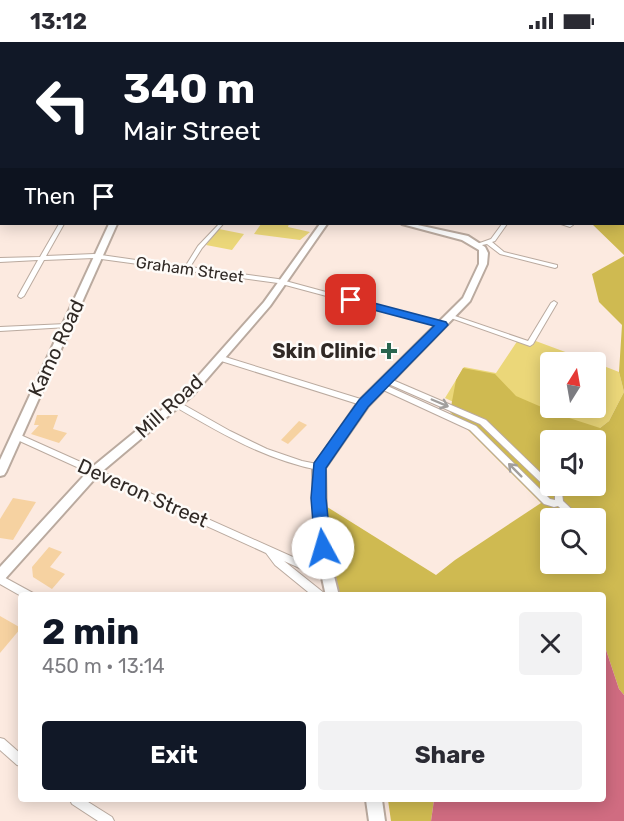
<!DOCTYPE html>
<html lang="en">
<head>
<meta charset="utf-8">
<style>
	:root { --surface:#fff; --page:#f2f2f3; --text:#2b2b33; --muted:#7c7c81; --accent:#111827 }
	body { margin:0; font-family:Rubik,sans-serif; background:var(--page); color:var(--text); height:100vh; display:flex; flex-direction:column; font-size:22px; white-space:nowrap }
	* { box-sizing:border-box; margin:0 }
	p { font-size:20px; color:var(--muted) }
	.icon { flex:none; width:33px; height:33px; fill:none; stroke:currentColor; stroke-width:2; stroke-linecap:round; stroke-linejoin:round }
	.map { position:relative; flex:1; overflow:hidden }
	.sheet { position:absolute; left:18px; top:550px; width:588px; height:210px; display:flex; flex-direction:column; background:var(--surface); border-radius:6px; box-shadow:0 3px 15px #0003 }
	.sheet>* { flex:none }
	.top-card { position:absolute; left:0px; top:0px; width:624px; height:183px; box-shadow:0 3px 15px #0003; background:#111827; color:#fff; overflow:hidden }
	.needle { width:39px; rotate:11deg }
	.tools { position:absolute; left:540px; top:310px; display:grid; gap:12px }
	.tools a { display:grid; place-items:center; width:66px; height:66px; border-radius:6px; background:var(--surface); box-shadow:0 3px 15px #0003; font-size:30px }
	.pin { position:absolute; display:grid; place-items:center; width:51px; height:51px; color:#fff; margin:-26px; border-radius:12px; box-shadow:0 3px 9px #0006 }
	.me { position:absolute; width:66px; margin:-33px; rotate:354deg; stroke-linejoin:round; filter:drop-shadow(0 0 4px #0008) }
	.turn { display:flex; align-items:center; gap:21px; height:126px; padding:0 24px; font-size:27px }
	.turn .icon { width:78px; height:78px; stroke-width:2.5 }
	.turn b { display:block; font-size:42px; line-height:51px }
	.then { display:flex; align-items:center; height:57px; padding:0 24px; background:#0003; gap:12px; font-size:22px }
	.round { display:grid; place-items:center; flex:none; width:63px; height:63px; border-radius:6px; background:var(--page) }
	.head { display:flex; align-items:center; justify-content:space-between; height:102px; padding:0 24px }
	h1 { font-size:36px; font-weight:700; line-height:45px; color:var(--accent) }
	.button { display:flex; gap:12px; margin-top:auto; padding:12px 24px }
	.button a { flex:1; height:69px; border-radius:6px; background:var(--accent); color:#fff; font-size:24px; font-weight:700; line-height:69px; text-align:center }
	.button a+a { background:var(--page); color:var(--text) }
	.status { display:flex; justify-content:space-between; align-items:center; height:42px; padding:0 30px; background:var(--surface); direction:ltr }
	.status svg { height:16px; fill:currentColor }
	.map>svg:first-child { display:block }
</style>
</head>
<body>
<div class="status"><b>13:12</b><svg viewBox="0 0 49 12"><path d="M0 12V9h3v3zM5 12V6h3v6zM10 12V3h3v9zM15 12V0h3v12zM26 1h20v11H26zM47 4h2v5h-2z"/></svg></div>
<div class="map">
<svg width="624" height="779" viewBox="0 0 624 779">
	<rect width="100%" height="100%" fill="#fceae0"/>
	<g fill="#ebd779">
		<polygon points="261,182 289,182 288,185 310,190 300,198 254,192"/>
		<polygon points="219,187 244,192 232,208 206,203"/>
		<polygon points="518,298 528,301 533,298 595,321 550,321 550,366 596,366 596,321 619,330 624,350 609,379 600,386 596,444 596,399 550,399 479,372 445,356 464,325 496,331"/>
	</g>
	<g fill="#cfba51" fill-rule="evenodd">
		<polygon points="595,0 624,0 624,213 592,182 622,182 622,2 594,1"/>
		<path d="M624 214V653L619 647 603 599V554L339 553 324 463 436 533 455 518 541 461 450 370 456 338 463 326 495 332 516 354 560 373 600 386 609 379 624 350 619 330 622 283 599 260 592 232ZM550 399H596V444H550ZM550 477H596V522H550Z"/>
		<polygon points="388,758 434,758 431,779 391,779"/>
	</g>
	<polygon fill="#d06c81" points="603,599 619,647 624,653 624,779 431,779 434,758 603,758"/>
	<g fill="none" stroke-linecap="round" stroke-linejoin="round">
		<g fill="#d06c81" fill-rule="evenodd">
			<rect x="596" y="0" width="6" height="2"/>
			<rect x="622" y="68" width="2" height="6"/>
			<rect x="622" y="148" width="2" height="7"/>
		</g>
	</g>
	<g fill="#f6d2a1">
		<polygon points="37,373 58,373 53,387 67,391 59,401 31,392 39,383 34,383"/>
		<polygon points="299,379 307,383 288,402 281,398"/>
		<polygon points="13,456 36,460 13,498 0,496 0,477"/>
		<polygon points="49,505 62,510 50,525 65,532 52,547 33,535 32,525"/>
		<polygon points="0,574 21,586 0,611"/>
	</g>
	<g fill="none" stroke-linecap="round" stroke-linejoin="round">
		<g stroke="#baaa9f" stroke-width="2">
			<g id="minor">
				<polygon points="99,0 103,0 101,2 97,2"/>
				<polygon points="155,0 159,0 157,2 153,2"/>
				<polygon points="241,0 245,0 244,2 240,2"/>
				<polygon points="285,0 297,2 289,2"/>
				<polygon points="398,0 410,2 402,2"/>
				<polygon points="453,0 457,0 455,2 451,2"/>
				<polygon points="0,3 2,3 2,6 0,5"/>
				<rect x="0" y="50" width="2" height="2"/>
				<polygon points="59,182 64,182 46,214 94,212 185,225 198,204 219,182 223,182 202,206 190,225 278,237 444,282 445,283 442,285 278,241 94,216 44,218 24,254 21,256 19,255 18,254 38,218 0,220 0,216 40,215"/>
				<polygon points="502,182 507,182 495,199 492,200 504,210 557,223 557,225 555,226 500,212 487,202 477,204 477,202 491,197"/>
				<polygon points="561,182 570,182 573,183 570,185"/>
				<polygon points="554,259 557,261 533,302 530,304 448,275 447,274 450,272 452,273 528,299 551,261"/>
				<polygon points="66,282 69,284 68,285 0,289 0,285"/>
				<polygon points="218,314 222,314 367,359 368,361 364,364 361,363 218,318 217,316"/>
				<polygon points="384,336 388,336 486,378 550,440 550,444 555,444 562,451 563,459 582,477 572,477 558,464 554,465 544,462 470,388 379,346 377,344 379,342 383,342 476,384 550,457 555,458 555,454 480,382 384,340 383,338"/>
				<path d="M177 359 230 389 267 407 302 419 322 423 323 425 322 427 319 428C266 418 220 391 174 364L173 362 174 360Z"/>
				<polygon points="16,391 304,520 325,518 328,519 329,522 328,525 325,526 304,528 284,519 324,551 325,554 313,554 275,523 266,511 13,396 12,394"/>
				<polygon points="0,533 33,551 34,554 21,554 0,542"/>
				<polygon points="0,696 4,697 21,712 21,724 17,723 0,708"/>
				<polygon points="70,758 85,758 112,775 114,779 98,779 72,762"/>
			</g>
		</g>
		<g stroke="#baaa9f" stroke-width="3">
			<polygon id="tertiary" points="574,0 578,0 579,2 575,2"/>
		</g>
		<g stroke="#baaa9f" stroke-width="4">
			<g id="secondary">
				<polygon points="53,0 58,0 59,2 54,2"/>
				<polygon points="444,0 452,2 445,2"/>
				<rect x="0" y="128" width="2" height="4"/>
				<polygon points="109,182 117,182 6,430 4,433 0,434 0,418"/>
				<polygon points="320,182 327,182 270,264 193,353 99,432 4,538 0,540 0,525 91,426 185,349 264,260"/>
				<polygon points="402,182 413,182 468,194 485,205 488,211 487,222 470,259 368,364 325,426 326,474 331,522 339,554 326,554 319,522 314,474 313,425 360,358 463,256 479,222 479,208 462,198"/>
				<polygon points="366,758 382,758 385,779 369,779"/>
			</g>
		</g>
		<use href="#minor" fill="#fff" fill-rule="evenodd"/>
		<use href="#tertiary" fill="#fff" fill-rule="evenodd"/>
		<use href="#secondary" fill="#fff" fill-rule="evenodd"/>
		<polyline stroke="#6e635d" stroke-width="1.5" stroke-dasharray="5 5" stroke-linecap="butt" points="0,68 2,66"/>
	</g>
	<defs><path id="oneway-shaft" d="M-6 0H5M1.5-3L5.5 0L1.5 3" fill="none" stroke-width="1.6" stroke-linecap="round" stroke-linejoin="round" transform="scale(1.5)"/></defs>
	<g stroke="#a29f9d">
		<use href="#oneway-shaft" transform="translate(440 361) rotate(23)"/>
		<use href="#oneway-shaft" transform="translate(515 428) rotate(-135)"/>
	</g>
	<polygon fill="#1a73e8" stroke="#114b97" stroke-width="1.5" points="351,255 446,280 448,283 368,365 326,426 326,456 331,506 329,511 323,513 318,511 315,506 311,456 314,421 359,358 434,284 347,261 347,256"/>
	<path fill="#2a654e" stroke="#fefbf8" stroke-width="2" d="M386 300h6v6h6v6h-6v6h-6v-6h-6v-6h6z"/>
	<g text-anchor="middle" stroke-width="5" stroke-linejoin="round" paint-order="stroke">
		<g font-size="16" fill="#302925" stroke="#fefbf8">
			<text transform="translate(190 227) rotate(8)" y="6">Graham Street</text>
		</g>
		<g font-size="20" fill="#302925" stroke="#fefbf8">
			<text transform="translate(56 306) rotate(-65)" y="7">Kamo Road</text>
			<text transform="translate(169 364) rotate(-42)" y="7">Mill Road</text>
			<text transform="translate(143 451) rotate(24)" y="7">Deveron Street</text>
		</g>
		<g font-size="20" font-weight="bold" fill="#302925" stroke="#fefbf8" text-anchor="end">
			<text x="376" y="316">Skin Clinic</text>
		</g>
	</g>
</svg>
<div class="tools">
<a><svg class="needle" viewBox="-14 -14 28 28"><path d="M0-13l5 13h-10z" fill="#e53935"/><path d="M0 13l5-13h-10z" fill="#7c7c81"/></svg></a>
<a><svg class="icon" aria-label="sound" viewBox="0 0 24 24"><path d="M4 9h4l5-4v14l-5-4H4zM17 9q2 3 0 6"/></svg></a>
<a><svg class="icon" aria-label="search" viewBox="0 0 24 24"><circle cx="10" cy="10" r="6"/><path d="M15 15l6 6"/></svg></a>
</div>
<div class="pin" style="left:351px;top:258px;background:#d93025"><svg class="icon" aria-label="arrive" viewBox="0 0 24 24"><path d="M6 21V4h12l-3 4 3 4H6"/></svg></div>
<svg class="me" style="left:323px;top:506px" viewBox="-20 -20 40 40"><circle r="19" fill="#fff"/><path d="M0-13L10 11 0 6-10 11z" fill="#1a73e8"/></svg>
<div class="top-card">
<div class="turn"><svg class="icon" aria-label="left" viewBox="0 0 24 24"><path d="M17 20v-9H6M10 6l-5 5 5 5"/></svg><div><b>340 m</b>Mair Street</div></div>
<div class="then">Then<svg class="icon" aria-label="arrive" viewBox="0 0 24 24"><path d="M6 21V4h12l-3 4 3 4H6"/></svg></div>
</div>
<section class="sheet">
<div class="head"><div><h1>2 min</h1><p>450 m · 13:14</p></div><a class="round"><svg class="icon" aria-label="close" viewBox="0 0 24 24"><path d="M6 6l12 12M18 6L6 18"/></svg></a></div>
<div class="button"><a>Exit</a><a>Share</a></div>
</section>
</div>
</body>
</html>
